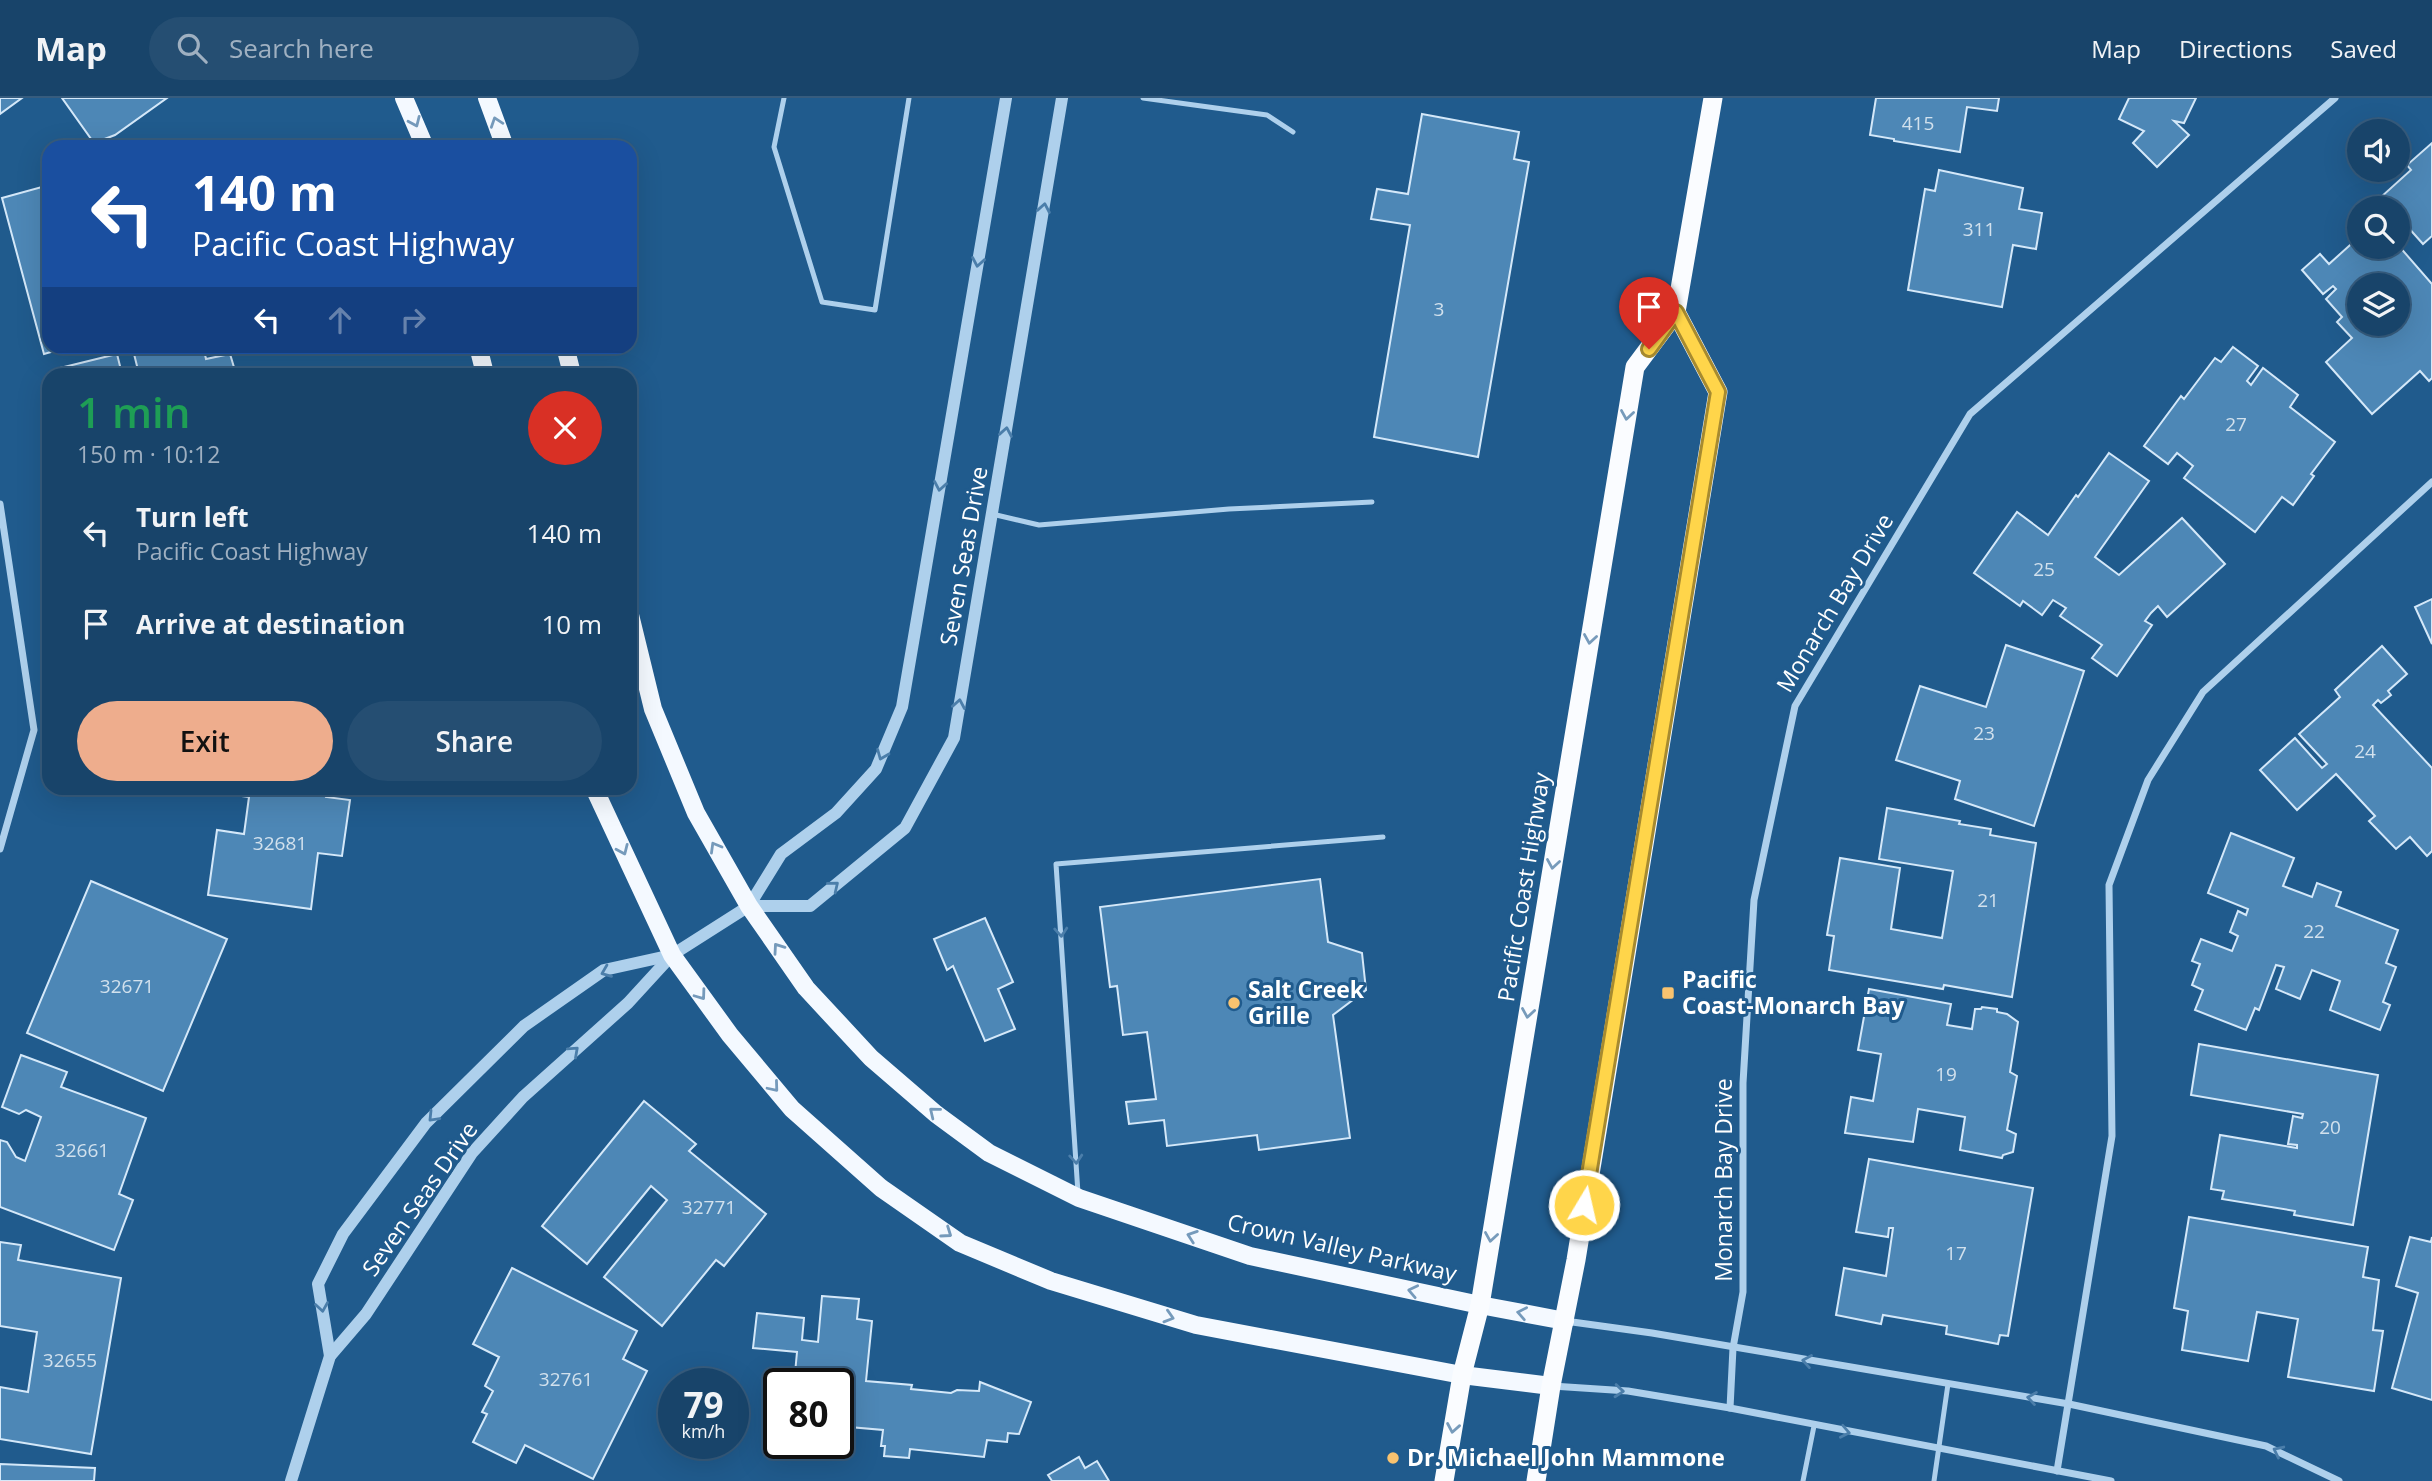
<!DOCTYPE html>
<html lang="en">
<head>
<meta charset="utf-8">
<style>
	:root { --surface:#18446a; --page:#254e72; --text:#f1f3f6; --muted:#9fb0c1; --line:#365c7e; --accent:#eead8d }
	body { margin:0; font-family:"Open Sans",sans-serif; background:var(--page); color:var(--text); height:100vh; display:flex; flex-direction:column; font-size:26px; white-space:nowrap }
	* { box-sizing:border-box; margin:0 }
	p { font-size:23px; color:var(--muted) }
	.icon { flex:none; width:38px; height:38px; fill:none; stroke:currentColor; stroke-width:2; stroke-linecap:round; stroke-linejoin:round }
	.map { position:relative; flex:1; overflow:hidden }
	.details { position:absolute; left:42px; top:270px; width:595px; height:427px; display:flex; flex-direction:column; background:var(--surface); border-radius:21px; box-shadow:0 7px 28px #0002,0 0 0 2px var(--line) }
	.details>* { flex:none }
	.top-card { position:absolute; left:42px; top:42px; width:595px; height:214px; border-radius:21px; box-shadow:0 7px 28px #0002,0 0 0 2px var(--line); background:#1a4fa0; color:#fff; overflow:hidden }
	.tools { position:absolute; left:2347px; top:21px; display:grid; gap:14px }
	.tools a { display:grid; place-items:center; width:63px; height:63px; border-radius:50%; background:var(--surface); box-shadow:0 7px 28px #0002,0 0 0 2px var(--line); font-size:35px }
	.speed { position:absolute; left:658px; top:1270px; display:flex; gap:14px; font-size:35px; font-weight:700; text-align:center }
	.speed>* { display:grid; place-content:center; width:91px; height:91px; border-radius:50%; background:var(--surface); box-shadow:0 7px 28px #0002,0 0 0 2px var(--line); line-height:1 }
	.speed small { font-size:18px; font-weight:400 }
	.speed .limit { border:4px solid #111; border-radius:10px; background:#fff; color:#111 }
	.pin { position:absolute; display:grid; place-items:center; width:60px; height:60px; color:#fff; margin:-72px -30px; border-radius:50% 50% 50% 0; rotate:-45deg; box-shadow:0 0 7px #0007 }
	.pin .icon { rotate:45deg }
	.me { position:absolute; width:77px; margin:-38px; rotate:9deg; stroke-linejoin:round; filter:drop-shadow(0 0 5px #0008) }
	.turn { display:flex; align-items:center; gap:24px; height:147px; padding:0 35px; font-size:32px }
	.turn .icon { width:91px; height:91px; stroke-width:2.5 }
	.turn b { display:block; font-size:49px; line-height:60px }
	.lanes { display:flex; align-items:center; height:66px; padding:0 35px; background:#0003; justify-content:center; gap:35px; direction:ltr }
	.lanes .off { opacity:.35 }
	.round { display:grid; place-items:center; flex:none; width:74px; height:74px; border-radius:37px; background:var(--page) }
	.summary { display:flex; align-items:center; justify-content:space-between; height:119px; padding:0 35px }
	h1 { font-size:42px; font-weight:600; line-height:52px; color:#1e9e55 }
	.cta { display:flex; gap:14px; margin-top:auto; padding:14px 35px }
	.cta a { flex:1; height:80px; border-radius:42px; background:var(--accent); color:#111; font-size:28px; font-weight:600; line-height:80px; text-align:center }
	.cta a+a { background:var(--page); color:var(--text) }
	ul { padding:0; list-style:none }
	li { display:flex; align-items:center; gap:21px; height:91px; padding:0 35px }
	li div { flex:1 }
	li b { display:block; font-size:26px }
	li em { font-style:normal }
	header { display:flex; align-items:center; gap:42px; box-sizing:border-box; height:98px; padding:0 35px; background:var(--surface); border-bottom:2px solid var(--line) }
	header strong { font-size:33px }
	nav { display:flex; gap:38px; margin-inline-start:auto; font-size:24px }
	.search { width:490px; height:63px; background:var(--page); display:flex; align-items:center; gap:18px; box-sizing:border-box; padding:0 24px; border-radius:38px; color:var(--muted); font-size:26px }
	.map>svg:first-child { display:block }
</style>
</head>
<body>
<header>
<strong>Map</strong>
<div class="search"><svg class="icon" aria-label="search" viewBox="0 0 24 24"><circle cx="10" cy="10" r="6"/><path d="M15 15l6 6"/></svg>Search here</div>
<nav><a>Map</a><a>Directions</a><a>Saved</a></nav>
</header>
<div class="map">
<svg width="2432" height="1383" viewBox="0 0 2432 1383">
	<rect width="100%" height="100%" fill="#205b8d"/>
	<g fill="#4d87b6" stroke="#d4e8f9" stroke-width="2" fill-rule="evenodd">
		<polygon points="0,0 22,0 0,16"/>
		<polygon points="62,0 167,0 115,37 94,45"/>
		<polygon points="1876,0 1999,0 1997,13 1967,9 1960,54 1894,43 1894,41 1870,37"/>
		<polygon points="2129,0 2196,0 2184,25 2174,23 2189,37 2157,69 2133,45 2144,33 2119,21"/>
		<polygon points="1422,16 1519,34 1514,61 1529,64 1478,359 1374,339 1410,127 1371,121 1377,91 1408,96"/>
		<polygon points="2432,45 2432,138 2423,146 2398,118 2398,110 2391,110 2381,99 2411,72 2407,67"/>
		<polygon points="1939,72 2023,90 2019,111 2042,115 2036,151 2013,147 2002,209 1908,192 1925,91 1935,93"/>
		<polygon points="49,87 49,248 72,248 44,256 2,100"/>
		<path d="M2359 139V149H2398V147L2432 186V280L2429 283 2420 273 2372 316 2326 264 2352 240 2337 224 2342 219 2326 201 2336 191 2333 188 2323 196 2302 172 2320 156 2329 166ZM2359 187H2398V226H2359Z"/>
		<polygon points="145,248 203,248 206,261 230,256 236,276 139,276 133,252"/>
		<polygon points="2233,249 2258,268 2247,283 2251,287 2263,270 2298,297 2290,309 2335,344 2311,376 2314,378 2293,407 2282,399 2255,434 2184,380 2193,368 2177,355 2168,366 2144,348 2181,298 2184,301 2215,260 2221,264"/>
		<polygon points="117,256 122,276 62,276 60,270"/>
		<polygon points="2109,355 2149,383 2095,459 2119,477 2182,420 2225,466 2167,519 2158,508 2151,515 2145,523 2152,527 2117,578 2092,560 2102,547 2060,518 2066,510 2053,502 2042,517 2023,503 2020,508 1974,475 2017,414 2048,437 2076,397 2078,399"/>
		<polygon points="2432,501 2432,546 2415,509"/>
		<polygon points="2006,547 2084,573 2034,728 1955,701 1960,683 1896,662 1920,588 1986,609"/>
		<polygon points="2382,548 2407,576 2388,593 2391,597 2381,605 2378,602 2373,607 2432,670 2432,753 2427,758 2410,739 2396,751 2369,723 2375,718 2336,676 2297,712 2260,672 2295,640 2322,670 2327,666 2299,636 2340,599 2335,592"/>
		<polygon points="182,690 327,690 326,699 350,702 342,758 318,755 311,811 208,797 217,732 244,736 249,699"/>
		<polygon points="1887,710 1960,723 1959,726 1991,731 1990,737 2036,745 2012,899 1944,887 1943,891 1829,872 1834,838 1827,837 1840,760 1900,770 1891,831 1942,840 1953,773 1879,761"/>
		<polygon points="2231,735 2294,760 2283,788 2312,799 2317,785 2341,794 2336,808 2398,832 2386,865 2396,869 2383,904 2390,907 2380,932 2330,912 2340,883 2312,872 2300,901 2276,891 2284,869 2276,867 2259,912 2255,910 2246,932 2195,912 2203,892 2192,887 2200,866 2192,863 2201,841 2232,853 2238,838 2230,834 2238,813 2246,817 2248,811 2208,795"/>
		<polygon points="1320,781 1328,844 1362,855 1366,892 1333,917 1350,1040 1259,1052 1257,1037 1167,1048 1164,1022 1129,1026 1126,1004 1156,1001 1147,934 1123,937 1117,888 1110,889 1100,809"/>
		<polygon points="91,783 227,841 163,993 27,935"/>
		<polygon points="985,820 1013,884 998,891 1015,931 985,943 953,868 947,872 934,841"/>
		<polygon points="1869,891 1951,906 1947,927 1972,931 1975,911 1981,911 1982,909 1997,911 1997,914 2007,916 2018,924 2010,974 2017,978 2007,1032 2016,1036 2013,1054 2003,1057 2002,1060 1960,1052 1965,1019 1918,1011 1913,1044 1845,1035 1851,999 1873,1003 1881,956 1858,952"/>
		<polygon points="2199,946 2378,977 2353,1127 2294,1117 2295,1113 2222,1101 2224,1093 2211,1091 2220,1037 2297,1050 2297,1047 2288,1046 2293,1018 2302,1020 2303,1016 2191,997"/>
		<polygon points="21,957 67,974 61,989 146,1020 119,1096 133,1102 114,1152 0,1109 0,1042 7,1044 16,1059 25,1063 41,1019 26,1012 19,1016 2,1009"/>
		<polygon points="644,1003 696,1046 689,1053 766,1116 724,1168 716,1162 662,1228 604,1179 667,1102 651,1088 587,1166 542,1128"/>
		<polygon points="1869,1061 2033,1090 2008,1238 2000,1237 1998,1246 1946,1236 1947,1228 1883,1217 1881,1226 1836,1217 1844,1170 1886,1178 1893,1130 1889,1130 1888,1139 1856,1134"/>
		<polygon points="2189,1119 2368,1149 2363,1179 2379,1182 2373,1232 2383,1233 2374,1293 2288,1279 2298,1221 2257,1214 2248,1263 2182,1252 2188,1213 2174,1210"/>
		<polygon points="2410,1139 2431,1144 2432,1139 2432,1302 2392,1290 2418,1195 2396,1188"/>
		<polygon points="0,1144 21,1147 18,1162 121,1180 91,1356 0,1341 0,1289 28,1294 37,1234 0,1228"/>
		<polygon points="512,1170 637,1233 623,1261 647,1273 593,1381 525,1347 516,1365 473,1344 487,1316 482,1314 493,1293 485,1288 499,1259 473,1246"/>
		<polygon points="822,1198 859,1201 857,1221 872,1223 866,1283 912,1287 911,1291 951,1295 957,1292 979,1293 980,1284 1031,1304 1019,1336 1008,1335 1007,1344 987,1342 984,1359 910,1351 909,1360 884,1358 885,1348 881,1348 883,1332 838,1328 838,1286 794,1286 797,1254 753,1250 757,1215 804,1220 802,1242 818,1244"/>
		<polygon points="1079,1359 1085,1370 1097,1363 1109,1383 1052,1383 1048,1377"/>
		<polygon points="0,1366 95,1370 94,1383 0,1383"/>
	</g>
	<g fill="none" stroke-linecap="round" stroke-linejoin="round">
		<g stroke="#aed0ec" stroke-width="5">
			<polyline points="784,0 774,49 822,204 875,212 909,0"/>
			<polyline points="1143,0 1267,17 1293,34"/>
			<polyline points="992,416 1039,427 1229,411 1372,404"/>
			<polyline points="1078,1095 1056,766 1383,739"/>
			<polyline points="1803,1383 1814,1328"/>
			<polyline points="1934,1383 1948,1286"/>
		</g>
		<g stroke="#aed0ec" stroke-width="7">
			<polyline points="0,406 34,632 0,751"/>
			<polyline points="1565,1223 1652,1235 2069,1306 2266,1348 2339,1383"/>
			<polyline points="1552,1288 1628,1293 1730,1310 2111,1383"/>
			<polyline points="1730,1310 1733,1250 1743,1194 1743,985 1754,802 1795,608 1970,316 2335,0"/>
			<polyline points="2057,1373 2112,1038 2109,787 2148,682 2203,594 2432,384"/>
		</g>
		<g stroke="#aed0ec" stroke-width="12">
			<polyline points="749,808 810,808 905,730 954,640 1062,0"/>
			<polyline points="330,1258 318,1186 343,1136 426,1025 524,928 604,872 672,857"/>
			<polyline points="291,1383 330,1258 366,1216 472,1055 523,999 628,905 672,857 749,808 781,756 836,715 876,671 902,609 1006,0"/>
		</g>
		<g stroke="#f4f9ff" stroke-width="18">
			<polyline points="404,0 425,49"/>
			<polyline points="487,0 505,49"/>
			<polyline points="478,248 485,276"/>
			<polyline points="565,248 572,276"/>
			<polyline points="630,517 653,611 696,715 749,808 806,890 871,960 936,1016 989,1055 1079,1100 1250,1158 1480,1207 1565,1223"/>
			<polyline points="594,690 672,857 730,937 792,1011 881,1090 960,1145 1051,1183 1196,1227 1462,1277 1551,1288"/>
		</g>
		<g stroke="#fafcff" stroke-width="19">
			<polyline points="1444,1383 1462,1277 1480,1207 1635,269 1676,214 1713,0"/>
			<polyline points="1536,1383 1551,1288 1576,1162 1718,294 1676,214"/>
		</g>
	</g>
	<defs><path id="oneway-chevron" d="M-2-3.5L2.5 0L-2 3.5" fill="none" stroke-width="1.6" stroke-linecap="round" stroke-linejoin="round" transform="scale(1.75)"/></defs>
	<g stroke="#759abb">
		<use href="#oneway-chevron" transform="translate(415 24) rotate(66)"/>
		<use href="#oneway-chevron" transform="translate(496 24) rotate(-109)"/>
		<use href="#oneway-chevron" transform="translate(715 749) rotate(-120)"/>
		<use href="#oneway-chevron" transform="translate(623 752) rotate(66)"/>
		<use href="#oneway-chevron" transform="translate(778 850) rotate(-125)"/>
		<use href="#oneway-chevron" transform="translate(701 897) rotate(54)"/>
		<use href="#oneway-chevron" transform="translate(774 989) rotate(50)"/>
		<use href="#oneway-chevron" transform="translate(934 1014) rotate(-141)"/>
		<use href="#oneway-chevron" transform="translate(947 1135) rotate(35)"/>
		<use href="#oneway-chevron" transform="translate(1192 1138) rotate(-161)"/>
		<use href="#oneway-chevron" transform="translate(1413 1193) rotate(-168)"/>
		<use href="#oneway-chevron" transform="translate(1522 1215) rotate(-169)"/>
		<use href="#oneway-chevron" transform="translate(1169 1219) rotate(17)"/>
	</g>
	<g stroke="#4b7eaa">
		<use href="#oneway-chevron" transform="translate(1044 110) rotate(-80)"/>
		<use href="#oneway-chevron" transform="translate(978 164) rotate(100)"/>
		<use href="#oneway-chevron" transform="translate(1006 334) rotate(-80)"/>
		<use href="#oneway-chevron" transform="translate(940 388) rotate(100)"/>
		<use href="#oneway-chevron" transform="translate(959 606) rotate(-80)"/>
		<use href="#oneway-chevron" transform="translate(882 657) rotate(112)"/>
		<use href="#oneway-chevron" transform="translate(834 788) rotate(-39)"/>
		<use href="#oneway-chevron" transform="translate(1061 834) rotate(86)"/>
		<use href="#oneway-chevron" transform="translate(606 874) rotate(158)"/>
		<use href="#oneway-chevron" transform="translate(574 953) rotate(-42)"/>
		<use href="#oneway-chevron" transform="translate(433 1019) rotate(134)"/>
		<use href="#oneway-chevron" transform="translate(1076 1061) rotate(86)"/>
		<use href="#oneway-chevron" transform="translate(322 1209) rotate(81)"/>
		<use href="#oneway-chevron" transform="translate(1807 1263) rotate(-170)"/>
		<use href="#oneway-chevron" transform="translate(1619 1293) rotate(5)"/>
		<use href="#oneway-chevron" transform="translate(2032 1300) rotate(-171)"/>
		<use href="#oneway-chevron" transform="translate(1845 1334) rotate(11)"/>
		<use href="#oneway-chevron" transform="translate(2278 1353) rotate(-154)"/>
	</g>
	<g stroke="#779bbb">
		<use href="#oneway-chevron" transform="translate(1627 317) rotate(99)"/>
		<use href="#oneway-chevron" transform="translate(1590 541) rotate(99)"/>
		<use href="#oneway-chevron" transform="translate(1553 766) rotate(99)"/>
		<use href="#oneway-chevron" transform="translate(1528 915) rotate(99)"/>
		<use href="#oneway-chevron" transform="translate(1491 1139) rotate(99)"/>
		<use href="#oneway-chevron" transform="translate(1453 1330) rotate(100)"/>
	</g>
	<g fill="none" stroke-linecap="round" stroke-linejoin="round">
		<g stroke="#a68a30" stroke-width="18">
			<polyline id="route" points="1584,1107 1718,294 1676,214 1649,251"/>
		</g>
		<use href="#route" stroke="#ffd54a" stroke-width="12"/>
	</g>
	<g fill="#f9c36f" stroke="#205b8d" stroke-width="2.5">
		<rect x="1661" y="888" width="14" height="14" rx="3.5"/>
		<circle cx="1234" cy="905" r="7"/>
		<circle cx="1393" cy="1360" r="7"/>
	</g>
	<g text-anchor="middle" stroke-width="6" stroke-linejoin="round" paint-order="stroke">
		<g font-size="19" fill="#d2e1ed">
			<text x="1918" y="32">415</text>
			<text x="1979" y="138">311</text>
			<text x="1439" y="218">3</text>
			<text x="2236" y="333">27</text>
			<text x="2044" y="478">25</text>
			<text x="1984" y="642">23</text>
			<text x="2365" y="660">24</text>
			<text x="280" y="752">32681</text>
			<text x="1988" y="809">21</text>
			<text x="2314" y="840">22</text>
			<text x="127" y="895">32671</text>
			<text x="1946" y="983">19</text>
			<text x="2330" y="1036">20</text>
			<text x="82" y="1059">32661</text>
			<text x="709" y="1116">32771</text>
			<text x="1956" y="1162">17</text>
			<text x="70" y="1269">32655</text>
			<text x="566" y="1288">32761</text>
		</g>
		<g font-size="23" fill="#fff" stroke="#205b8d">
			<text transform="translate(964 458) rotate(-80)" y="8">Seven Seas Drive</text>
			<text transform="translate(1835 505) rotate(-59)" y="8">Monarch Bay Drive</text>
			<text transform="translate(1524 789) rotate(-81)" y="8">Pacific Coast Highway</text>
			<text transform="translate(1724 1082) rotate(-90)" y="8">Monarch Bay Drive</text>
			<text transform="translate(420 1101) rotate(-55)" y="8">Seven Seas Drive</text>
			<text transform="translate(1342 1150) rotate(13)" y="8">Crown Valley Parkway</text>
		</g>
		<g font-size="23" font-weight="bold" fill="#fff" stroke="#205b8d" text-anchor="start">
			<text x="1682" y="890">Pacific<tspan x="1682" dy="26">Coast-Monarch Bay</tspan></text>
			<text x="1248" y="900">Salt Creek<tspan x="1248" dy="26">Grille</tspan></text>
			<text x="1407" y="1368">Dr. Michael John Mammone</text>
		</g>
	</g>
</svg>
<div class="tools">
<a><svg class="icon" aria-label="sound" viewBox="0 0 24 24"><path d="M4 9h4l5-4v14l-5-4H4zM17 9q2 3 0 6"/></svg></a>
<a><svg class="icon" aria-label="search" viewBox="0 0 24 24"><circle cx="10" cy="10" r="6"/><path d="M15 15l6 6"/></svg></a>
<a><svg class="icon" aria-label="layers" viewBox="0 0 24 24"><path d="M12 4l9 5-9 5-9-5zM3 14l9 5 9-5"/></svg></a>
</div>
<div class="speed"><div>79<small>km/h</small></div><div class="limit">80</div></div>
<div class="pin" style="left:1649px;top:251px;background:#d93025"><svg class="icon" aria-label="arrive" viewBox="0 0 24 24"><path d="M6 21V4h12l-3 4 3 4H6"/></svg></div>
<svg class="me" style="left:1584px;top:1107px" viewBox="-20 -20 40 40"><circle r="17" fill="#ffd54a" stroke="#fff" stroke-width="3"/><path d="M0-11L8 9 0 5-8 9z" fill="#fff"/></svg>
<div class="top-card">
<div class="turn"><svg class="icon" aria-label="left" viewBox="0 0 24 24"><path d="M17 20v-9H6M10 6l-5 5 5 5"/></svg><div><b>140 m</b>Pacific Coast Highway</div></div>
<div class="lanes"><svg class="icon" aria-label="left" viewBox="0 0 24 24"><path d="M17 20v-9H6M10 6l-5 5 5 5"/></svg><svg class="icon off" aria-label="ahead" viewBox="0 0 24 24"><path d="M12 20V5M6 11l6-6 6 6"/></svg><svg class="icon off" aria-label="right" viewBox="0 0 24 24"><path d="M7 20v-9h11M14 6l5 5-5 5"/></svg></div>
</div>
<section class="details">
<div class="summary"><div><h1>1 min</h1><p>150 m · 10:12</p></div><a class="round" style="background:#d93025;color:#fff"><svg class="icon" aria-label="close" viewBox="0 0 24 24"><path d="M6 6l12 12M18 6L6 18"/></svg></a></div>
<ul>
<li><svg class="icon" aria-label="left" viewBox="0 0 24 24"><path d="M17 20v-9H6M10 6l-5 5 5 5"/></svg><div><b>Turn left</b><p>Pacific Coast Highway</p></div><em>140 m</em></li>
<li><svg class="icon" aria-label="arrive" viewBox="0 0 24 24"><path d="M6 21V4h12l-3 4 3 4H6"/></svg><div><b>Arrive at destination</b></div><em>10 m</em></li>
</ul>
<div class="cta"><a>Exit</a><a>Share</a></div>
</section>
</div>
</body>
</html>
